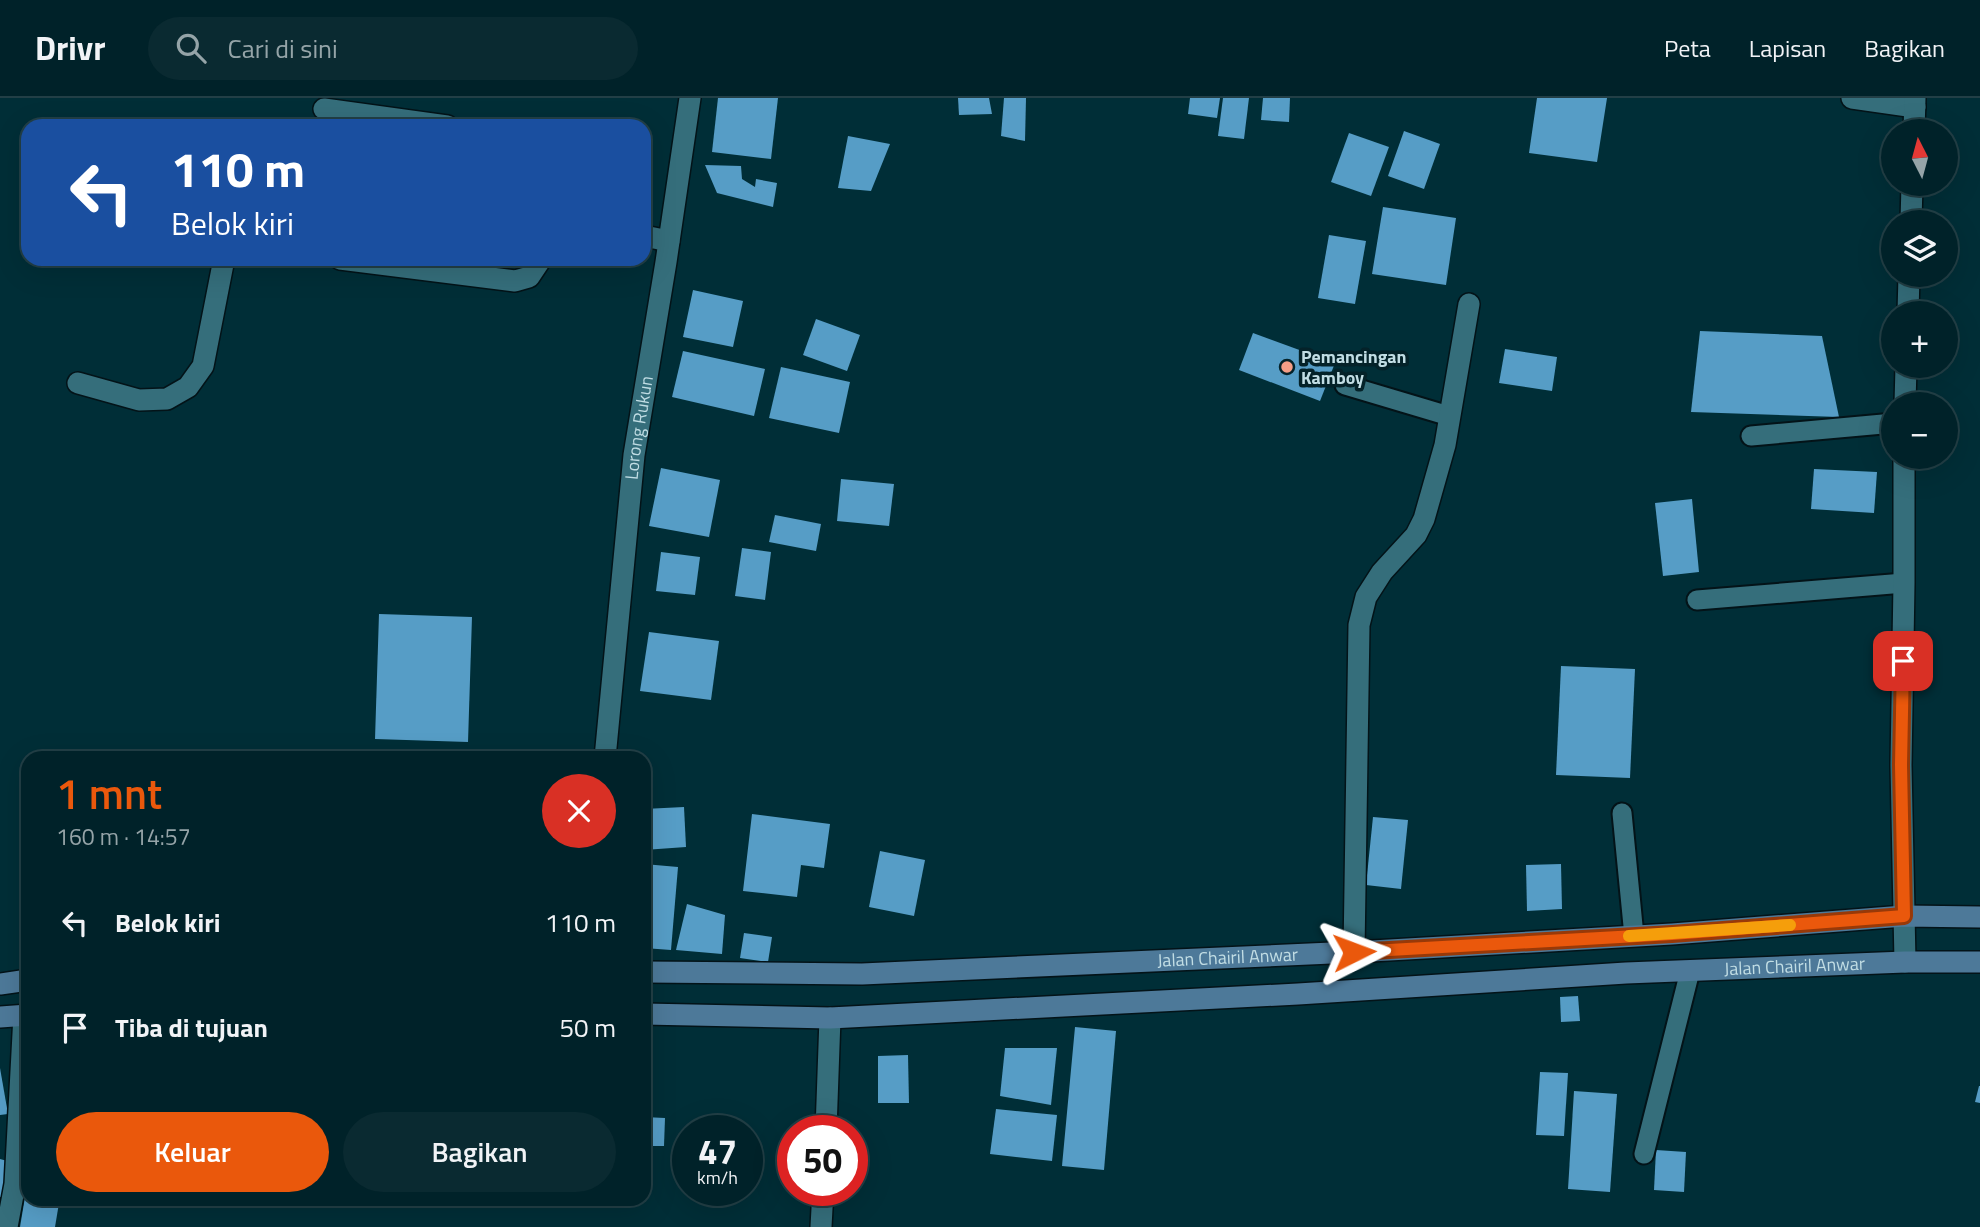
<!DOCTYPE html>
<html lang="id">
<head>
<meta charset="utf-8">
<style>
	:root { --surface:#002229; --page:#0a2a31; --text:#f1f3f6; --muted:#95a4a8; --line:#223f46; --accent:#ea580c }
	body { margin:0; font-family:"Titillium Web",sans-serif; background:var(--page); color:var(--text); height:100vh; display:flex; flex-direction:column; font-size:26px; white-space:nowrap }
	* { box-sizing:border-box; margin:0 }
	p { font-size:23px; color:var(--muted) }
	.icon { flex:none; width:38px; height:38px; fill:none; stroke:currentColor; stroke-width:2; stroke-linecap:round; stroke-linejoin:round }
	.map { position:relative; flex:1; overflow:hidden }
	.side { position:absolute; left:21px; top:653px; width:630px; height:455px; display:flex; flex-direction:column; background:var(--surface); border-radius:21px; box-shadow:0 7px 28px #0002,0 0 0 2px var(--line) }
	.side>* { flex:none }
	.guide { position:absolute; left:21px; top:21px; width:630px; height:147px; border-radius:21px; box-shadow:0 7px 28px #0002,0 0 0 2px var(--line); background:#1a4fa0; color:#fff; overflow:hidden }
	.needle { width:46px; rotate:354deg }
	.fabs { position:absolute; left:1881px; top:21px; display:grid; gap:14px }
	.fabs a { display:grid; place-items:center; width:77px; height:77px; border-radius:50%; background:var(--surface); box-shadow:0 7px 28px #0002,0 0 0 2px var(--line); font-size:35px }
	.speed { position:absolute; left:672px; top:1017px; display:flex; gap:14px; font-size:35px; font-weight:700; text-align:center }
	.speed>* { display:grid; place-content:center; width:91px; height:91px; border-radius:50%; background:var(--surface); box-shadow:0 7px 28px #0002,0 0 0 2px var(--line); line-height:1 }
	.speed small { font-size:18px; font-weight:400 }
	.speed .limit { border:10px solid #d22; background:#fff; color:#111 }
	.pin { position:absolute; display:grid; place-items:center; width:60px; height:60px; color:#fff; margin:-30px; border-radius:14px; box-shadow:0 4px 10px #0006 }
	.me { position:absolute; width:77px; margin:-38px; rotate:87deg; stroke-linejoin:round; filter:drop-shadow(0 0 5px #0008) }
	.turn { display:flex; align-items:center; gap:24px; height:147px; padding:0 35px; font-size:32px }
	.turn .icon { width:91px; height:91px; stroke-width:2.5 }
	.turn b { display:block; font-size:49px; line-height:60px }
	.round { display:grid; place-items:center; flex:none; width:74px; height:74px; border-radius:37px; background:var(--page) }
	.summary { display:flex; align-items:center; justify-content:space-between; height:119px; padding:0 35px }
	h1 { font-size:42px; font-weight:600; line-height:52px; color:var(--accent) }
	.primary-button { display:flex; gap:14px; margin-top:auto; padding:14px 35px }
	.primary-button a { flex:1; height:80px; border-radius:42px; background:var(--accent); color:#fff; font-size:28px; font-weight:600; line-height:80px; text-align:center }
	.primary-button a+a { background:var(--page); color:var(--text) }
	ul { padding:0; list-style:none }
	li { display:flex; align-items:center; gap:21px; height:105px; padding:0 35px }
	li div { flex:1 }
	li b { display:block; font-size:26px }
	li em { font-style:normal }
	header { display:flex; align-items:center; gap:42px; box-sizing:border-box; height:98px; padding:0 35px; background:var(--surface); border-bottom:2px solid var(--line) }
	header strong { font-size:33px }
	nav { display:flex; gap:38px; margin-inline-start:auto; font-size:24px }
	.search { width:490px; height:63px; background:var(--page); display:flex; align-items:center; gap:18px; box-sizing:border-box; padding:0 24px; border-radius:38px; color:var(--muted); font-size:26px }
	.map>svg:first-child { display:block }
</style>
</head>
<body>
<header>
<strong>Drivr</strong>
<div class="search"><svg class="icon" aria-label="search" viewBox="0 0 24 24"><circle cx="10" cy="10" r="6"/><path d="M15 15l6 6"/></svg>Cari di sini</div>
<nav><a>Peta</a><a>Lapisan</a><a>Bagikan</a></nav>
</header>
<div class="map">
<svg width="1980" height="1129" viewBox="0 0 1980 1129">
	<rect width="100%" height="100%" fill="#002e37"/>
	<g fill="#569dc6">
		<polygon points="718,0 778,0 771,61 712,54"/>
		<polygon points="958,0 989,0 992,16 959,17"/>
		<polygon points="1004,0 1026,0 1025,43 1001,38"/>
		<polygon points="1190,0 1220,0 1217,20 1188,16"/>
		<polygon points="1223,0 1249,0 1244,41 1218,38"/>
		<polygon points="1263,0 1290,0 1289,24 1261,22"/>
		<polygon points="1537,0 1607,0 1597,64 1529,55"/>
		<polygon points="1404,33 1440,46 1424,91 1388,78"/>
		<polygon points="1349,35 1389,49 1371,98 1331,84"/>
		<polygon points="848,38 890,46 871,93 838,90"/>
		<polygon points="705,67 741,68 742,81 755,89 756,81 777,85 773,109 717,95"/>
		<polygon points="1383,109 1456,120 1446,187 1372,176"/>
		<polygon points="1329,137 1366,143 1355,206 1318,200"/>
		<polygon points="693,192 743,203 733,249 683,239"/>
		<polygon points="816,221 860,237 847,273 803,257"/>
		<polygon points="1700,233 1822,238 1839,319 1691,314"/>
		<polygon points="1253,235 1335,265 1320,303 1239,272"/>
		<polygon points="1505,251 1557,259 1552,293 1499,285"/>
		<polygon points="683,253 765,271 754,318 672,299"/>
		<polygon points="781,269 850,284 839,335 769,320"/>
		<polygon points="661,370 720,382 709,439 649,428"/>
		<polygon points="1814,371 1877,374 1874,415 1811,411"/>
		<polygon points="841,381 894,386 889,428 837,423"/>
		<polygon points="1692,401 1699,474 1663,478 1655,405"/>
		<polygon points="775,417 821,426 816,453 769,444"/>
		<polygon points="742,450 771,454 765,502 735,498"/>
		<polygon points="661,454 700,459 695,497 656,493"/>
		<polygon points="379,516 472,519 468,644 375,641"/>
		<polygon points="649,534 719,543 711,602 640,593"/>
		<polygon points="1561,568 1635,571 1630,680 1556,677"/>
		<polygon points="684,709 686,749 644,752 644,711"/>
		<polygon points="752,716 830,726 824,770 801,767 797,799 743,793"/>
		<polygon points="1373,719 1408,722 1401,791 1366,787"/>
		<polygon points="880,753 925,762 914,818 869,809"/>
		<polygon points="644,766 678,769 671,852 644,850"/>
		<polygon points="1561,766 1562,811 1527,813 1526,767"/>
		<polygon points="687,806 725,817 722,856 676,852"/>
		<polygon points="744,835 772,839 768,864 740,860"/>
		<polygon points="1578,898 1580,923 1561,924 1560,899"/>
		<polygon points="1075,929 1116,933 1104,1072 1062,1068"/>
		<polygon points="1005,950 1057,950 1051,1007 1000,998"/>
		<polygon points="908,957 909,1005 878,1005 878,958"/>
		<polygon points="0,970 8,1016 0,1017"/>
		<polygon points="1540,974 1568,975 1564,1038 1536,1037"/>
		<polygon points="1979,988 1980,988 1980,1005 1975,1004"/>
		<polygon points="1574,993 1617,996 1610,1094 1568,1091"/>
		<polygon points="996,1011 1057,1017 1052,1063 990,1056"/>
		<polygon points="644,1019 665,1020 664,1048 644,1048"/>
		<polygon points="1656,1052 1686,1054 1684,1094 1654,1092"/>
		<polygon points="0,1061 11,1064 1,1099 0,1099"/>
		<polygon points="25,1099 59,1105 55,1129 20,1129"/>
	</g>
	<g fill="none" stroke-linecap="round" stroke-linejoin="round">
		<g stroke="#031318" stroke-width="23">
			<g id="lane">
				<polyline points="1345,287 1449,318"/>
				<polyline points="1751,338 1894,325"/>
				<polyline points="1697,502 1904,485"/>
				<polyline points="1622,715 1634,838"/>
				<polyline points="1644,1056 1690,873"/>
			</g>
		</g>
		<g stroke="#031318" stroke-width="24">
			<g id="street">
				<polyline points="1852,0 1915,9"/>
				<polyline points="324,11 447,28"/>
				<polyline points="1914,33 1915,0"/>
				<polyline points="1911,124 1912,86"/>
				<polyline points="644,138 669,143"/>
				<polyline points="340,161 515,183 529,179 541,161"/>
				<polyline points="1908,215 1909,177"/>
				<polyline points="78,285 139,302 167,301 188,289 203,268 224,161"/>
				<polyline points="1905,306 1906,268"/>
				<polyline points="1904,359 1904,485 1901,667 1905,864"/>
				<path id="s1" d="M605 660 634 357 666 164 690 0"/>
				<polyline points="1354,854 1359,527 1366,499 1382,474 1416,437 1424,421 1445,347 1469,206"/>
				<polyline points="826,1032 830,920"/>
				<polyline points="7,1129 15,1086 24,917"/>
				<polyline points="821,1129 823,1092"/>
			</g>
		</g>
		<g stroke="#031318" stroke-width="24">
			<g id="secondary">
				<path id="s2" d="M644 874 862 876 1354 854 1672 836 1904 818 1980 819"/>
				<polyline points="0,886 28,882"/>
				<path id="s3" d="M644 916 830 920 1298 896 1626 875 1905 864H1980"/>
				<polyline points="0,919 28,917"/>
			</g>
		</g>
		<use href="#lane" stroke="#356e7b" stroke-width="19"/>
		<use href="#street" stroke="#356e7b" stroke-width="21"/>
		<use href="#secondary" stroke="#4d7999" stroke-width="21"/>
	</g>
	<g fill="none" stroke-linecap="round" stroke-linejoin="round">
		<g stroke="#983908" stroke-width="18">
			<polyline id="route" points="1354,854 1672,836 1904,818 1901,667 1903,563"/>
		</g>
		<use href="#route" stroke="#ea580c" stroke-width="12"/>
		<polyline stroke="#f59e0b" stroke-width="12" points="1629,838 1790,827"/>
	</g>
	<circle fill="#f49e87" stroke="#042229" stroke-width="2.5" cx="1287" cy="269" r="7"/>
	<g text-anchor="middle" stroke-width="7" stroke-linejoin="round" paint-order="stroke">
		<g font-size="18" font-weight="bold" fill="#c1dde4" stroke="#042229" text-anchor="start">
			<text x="1301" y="265">Pemancingan<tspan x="1301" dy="21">Kamboy</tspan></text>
		</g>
		<g font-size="18" fill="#c1dde4" stroke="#042229">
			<text dy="6" stroke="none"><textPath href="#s1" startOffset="332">Lorong Rukun</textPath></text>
			<text dy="6" stroke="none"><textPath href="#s2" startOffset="584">Jalan Chairil Anwar</textPath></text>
			<text dy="6" stroke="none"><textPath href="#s3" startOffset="1152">Jalan Chairil Anwar</textPath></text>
		</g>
	</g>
</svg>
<div class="fabs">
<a><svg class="needle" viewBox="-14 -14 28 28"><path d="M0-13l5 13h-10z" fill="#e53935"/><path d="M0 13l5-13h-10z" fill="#95a4a8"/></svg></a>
<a><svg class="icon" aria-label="layers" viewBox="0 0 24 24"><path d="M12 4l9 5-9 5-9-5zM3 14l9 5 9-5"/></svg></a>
<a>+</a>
<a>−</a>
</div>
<div class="speed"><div>47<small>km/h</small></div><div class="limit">50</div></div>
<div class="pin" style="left:1903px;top:563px;background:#d93025"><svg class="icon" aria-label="arrive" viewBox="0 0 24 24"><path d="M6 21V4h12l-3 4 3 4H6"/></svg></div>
<svg class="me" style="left:1354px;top:854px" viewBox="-20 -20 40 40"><path d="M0-17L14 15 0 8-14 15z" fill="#ea580c" stroke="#fff" stroke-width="4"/></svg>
<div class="guide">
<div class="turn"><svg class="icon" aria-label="left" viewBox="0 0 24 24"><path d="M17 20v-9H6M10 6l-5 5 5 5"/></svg><div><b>110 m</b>Belok kiri</div></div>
</div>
<section class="side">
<div class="summary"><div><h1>1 mnt</h1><p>160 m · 14:57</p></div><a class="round" style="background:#d93025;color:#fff"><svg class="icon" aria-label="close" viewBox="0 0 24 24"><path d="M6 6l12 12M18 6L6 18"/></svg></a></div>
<ul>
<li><svg class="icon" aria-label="left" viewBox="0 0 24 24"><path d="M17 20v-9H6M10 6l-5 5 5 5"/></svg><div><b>Belok kiri</b></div><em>110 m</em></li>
<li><svg class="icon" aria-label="arrive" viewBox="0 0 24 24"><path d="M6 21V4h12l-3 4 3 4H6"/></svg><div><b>Tiba di tujuan</b></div><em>50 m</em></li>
</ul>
<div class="primary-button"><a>Keluar</a><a>Bagikan</a></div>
</section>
</div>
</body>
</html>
